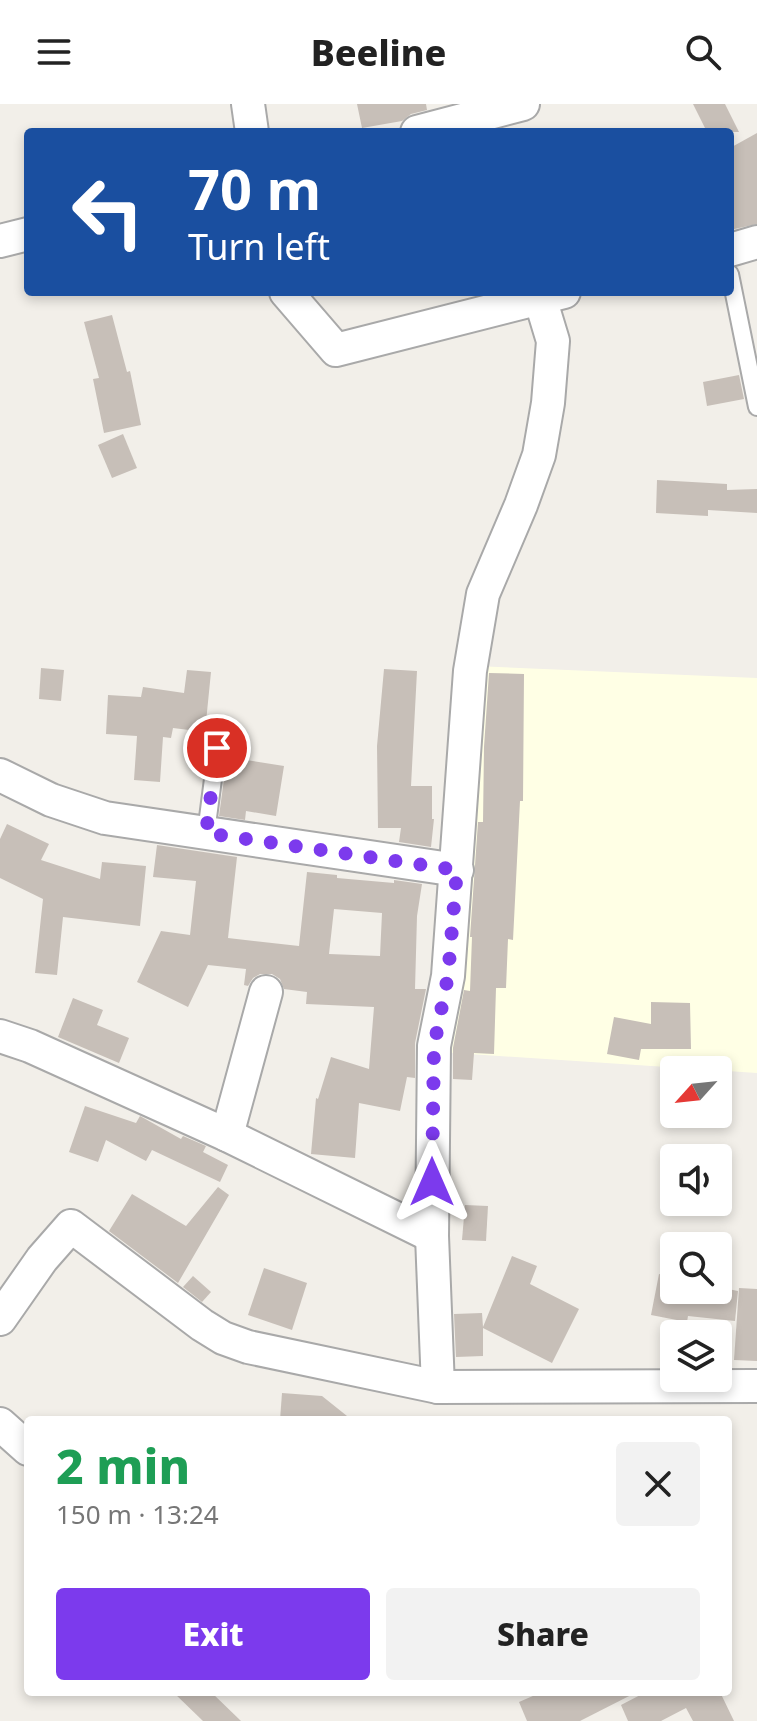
<!DOCTYPE html>
<html lang="en">
<head>
<meta charset="utf-8">
<style>
	:root { --surface:#fff; --page:#f2f2f2; --text:#222; --muted:#767676; --accent:#7c3aed }
	body { margin:0; font-family:"Noto Sans",sans-serif; background:var(--page); color:var(--text); height:100vh; display:flex; flex-direction:column; font-size:30px; white-space:nowrap }
	* { box-sizing:border-box; margin:0 }
	p { font-size:26px; color:var(--muted) }
	.icon { flex:none; width:44px; height:44px; fill:none; stroke:currentColor; stroke-width:2; stroke-linecap:round; stroke-linejoin:round }
	.map { position:relative; flex:1; overflow:hidden }
	.panel { position:absolute; left:24px; top:1312px; width:708px; height:280px; display:flex; flex-direction:column; background:var(--surface); border-radius:8px; box-shadow:0 4px 12px #0003 }
	.panel>* { flex:none }
	.guide { position:absolute; left:24px; top:24px; width:710px; height:168px; border-radius:8px; box-shadow:0 4px 12px #0003; background:#1a4fa0; color:#fff; overflow:hidden }
	.needle { width:52px; rotate:243deg }
	.controls { position:absolute; left:660px; top:952px; display:grid; gap:16px }
	.controls a { display:grid; place-items:center; width:72px; height:72px; border-radius:8px; background:var(--surface); box-shadow:0 4px 12px #0003; font-size:40px }
	.pin { position:absolute; display:grid; place-items:center; width:68px; height:68px; color:#fff; margin:-34px; border:4px solid #fff; border-radius:50%; box-shadow:0 2px 8px #0007 }
	.me { position:absolute; width:88px; margin:-44px; rotate:0deg; stroke-linejoin:round; filter:drop-shadow(0 0 6px #0008) }
	.turn { display:flex; align-items:center; gap:28px; height:168px; padding:0 32px; font-size:36px }
	.turn .icon { width:104px; height:104px; stroke-width:2.5 }
	.turn b { display:block; font-size:56px; line-height:68px }
	.round { display:grid; place-items:center; flex:none; width:84px; height:84px; border-radius:8px; background:var(--page) }
	.overview { display:flex; align-items:center; justify-content:space-between; height:136px; padding:0 32px }
	h1 { font-size:48px; font-weight:800; line-height:60px; color:#1e9e55 }
	.cta { display:flex; gap:16px; margin-top:auto; padding:16px 32px }
	.cta a { flex:1; height:92px; border-radius:8px; background:var(--accent); color:#fff; font-size:32px; font-weight:800; line-height:92px; text-align:center }
	.cta a+a { background:var(--page); color:var(--text) }
	header { display:flex; justify-content:space-between; align-items:center; height:104px; padding:0 32px; background:var(--surface); font-size:36px; font-weight:800 }
	.map>svg:first-child { display:block }
</style>
</head>
<body>
<header><svg class="icon" aria-label="menu" viewBox="0 0 24 24"><path d="M4 6h16M4 12h16M4 18h16"/></svg>Beeline<svg class="icon" aria-label="search" viewBox="0 0 24 24"><circle cx="10" cy="10" r="6"/><path d="M15 15l6 6"/></svg></header>
<div class="map">
<svg width="757" height="1617" viewBox="0 0 757 1617">
	<rect width="100%" height="100%" fill="#f2efe9"/>
	<polygon fill="#ffffe5" points="475,562 757,574 757,969 439,948"/>
	<g fill="#c7bfb8" fill-rule="evenodd">
		<polygon points="357,0 426,0 427,6 411,10 402,17 362,24"/>
		<polygon points="693,0 725,0 739,28 707,28"/>
		<polygon points="757,29 757,120 730,126 730,44"/>
		<polygon points="112,211 127,268 130,267 141,321 104,329 93,275 99,274 84,218"/>
		<polygon points="739,271 744,295 707,302 703,278"/>
		<polygon points="123,330 137,364 112,374 98,341"/>
		<polygon points="657,376 727,380 727,386 757,385 757,409 708,406 708,412 656,409"/>
		<polygon points="41,564 64,566 61,597 39,595"/>
		<polygon points="384,565 417,567 411,682 432,682 432,715 434,715 431,743 399,738 401,724 378,724 377,642"/>
		<polygon points="187,566 211,568 205,628 173,624 171,634 163,633 160,678 134,676 137,632 106,630 108,591 141,593 143,583 184,589"/>
		<polygon points="489,569 524,570 523,697 520,697 513,836 508,835 506,884 496,884 494,950 474,949 472,976 453,975 453,944 464,886 470,887 472,833 470,833 478,718 483,718 484,643"/>
		<polygon points="227,653 284,662 276,712 246,707 245,716 219,712"/>
		<polygon points="7,720 49,740 41,756 100,775 102,758 146,762 140,822 63,813 57,871 35,869 43,795 0,774 0,735"/>
		<path d="M157 741 237 753 228 834 299 842 307 768 337 771V774L394 779V776L422 780 417 812 415 885H426L415 939V974L407 973 400 1007 359 999 355 1054 311 1050 316 994 318 995 331 953 369 965 374 903 306 900 307 888 284 885 280 875 272 870H260L253 874 248 882 244 881 246 865 208 861 188 903 137 878 161 827 190 831 196 777 153 773ZM334 805 382 809 380 852 329 850Z"/>
		<polygon points="73,894 103,906 97,921 129,934 119,959 58,933"/>
		<polygon points="651,898 690,899 691,945 641,945 639,956 607,950 614,913 651,920"/>
		<polygon points="85,1002 136,1019 140,1012 181,1035 183,1032 206,1042 203,1048 228,1061 220,1078 152,1046 146,1057 106,1036 98,1058 69,1048"/>
		<polygon points="218,1083 229,1091 178,1179 109,1127 132,1090 186,1122"/>
		<polygon points="465,1101 488,1102 486,1137 462,1136"/>
		<polygon points="512,1152 537,1162 530,1180 579,1205 552,1259 483,1224 483,1252 456,1253 454,1210 482,1209 483,1223"/>
		<polygon points="264,1164 307,1179 292,1226 248,1211"/>
		<polygon points="659,1170 674,1173 674,1186 718,1186 718,1183 738,1187 735,1217 688,1212 687,1218 651,1211"/>
		<polygon points="193,1172 211,1188 202,1198 183,1183"/>
		<polygon points="739,1184 757,1185 757,1257 734,1256"/>
		<polygon points="282,1289 322,1292 352,1316 280,1316"/>
		<polygon points="173,1588 211,1588 241,1617 203,1617"/>
		<polygon points="542,1588 637,1588 580,1617 527,1617 519,1598"/>
		<polygon points="646,1588 720,1588 734,1617 693,1617 686,1604 661,1617 628,1617 621,1601"/>
	</g>
	<g fill="none" stroke-linecap="round" stroke-linejoin="round">
		<g stroke="#a9a9a9" stroke-width="20">
			<g id="service">
				<polyline points="730,170 757,303"/>
				<polyline points="206,729 217,644"/>
			</g>
		</g>
		<g stroke="#a9a9a9" stroke-width="36">
			<g id="minor">
				<polyline points="248,0 252,28"/>
				<polyline points="417,28 523,0"/>
				<polyline points="0,137 28,130"/>
				<polyline points="730,146 757,138"/>
				<polyline points="286,188 336,246 564,188"/>
				<polyline points="0,671 51,696 105,714 457,766"/>
				<polyline points="0,932 30,942 227,1031 432,1132"/>
				<polyline points="227,1031 266,888"/>
				<polyline points="0,1215 42,1155 71,1122 202,1221 223,1234 248,1243 438,1283 757,1282"/>
				<polyline points="438,1283 432,1132 434,942 448,872 470,567 483,490 521,401 539,351 548,299 553,237 540,194"/>
				<polyline points="0,1320 28,1345"/>
			</g>
		</g>
		<use href="#service" stroke="#fff" stroke-width="16"/>
		<use href="#minor" stroke="#fff" stroke-width="32"/>
	</g>
	<g fill="none" stroke-linecap="round" stroke-linejoin="round">
		<polyline stroke="#7c3aed" stroke-width="14" stroke-dasharray="0 25.2" points="217,644 206,729 457,766 448,872 434,942 432,1078"/>
	</g>
</svg>
<div class="controls">
<a><svg class="needle" viewBox="-14 -14 28 28"><path d="M0-13l5 13h-10z" fill="#e53935"/><path d="M0 13l5-13h-10z" fill="#767676"/></svg></a>
<a><svg class="icon" aria-label="sound" viewBox="0 0 24 24"><path d="M4 9h4l5-4v14l-5-4H4zM17 9q2 3 0 6"/></svg></a>
<a><svg class="icon" aria-label="search" viewBox="0 0 24 24"><circle cx="10" cy="10" r="6"/><path d="M15 15l6 6"/></svg></a>
<a><svg class="icon" aria-label="layers" viewBox="0 0 24 24"><path d="M12 4l9 5-9 5-9-5zM3 14l9 5 9-5"/></svg></a>
</div>
<div class="pin" style="left:217px;top:644px;background:#d93025"><svg class="icon" aria-label="arrive" viewBox="0 0 24 24"><path d="M6 21V4h12l-3 4 3 4H6"/></svg></div>
<svg class="me" style="left:432px;top:1078px" viewBox="-20 -20 40 40"><path d="M0-17L14 15 0 8-14 15z" fill="#7c3aed" stroke="#fff" stroke-width="4"/></svg>
<div class="guide">
<div class="turn"><svg class="icon" aria-label="left" viewBox="0 0 24 24"><path d="M17 20v-9H6M10 6l-5 5 5 5"/></svg><div><b>70 m</b>Turn left</div></div>
</div>
<section class="panel">
<div class="overview"><div><h1>2 min</h1><p>150 m · 13:24</p></div><a class="round"><svg class="icon" aria-label="close" viewBox="0 0 24 24"><path d="M6 6l12 12M18 6L6 18"/></svg></a></div>
<div class="cta"><a>Exit</a><a>Share</a></div>
</section>
</div>
</body>
</html>
